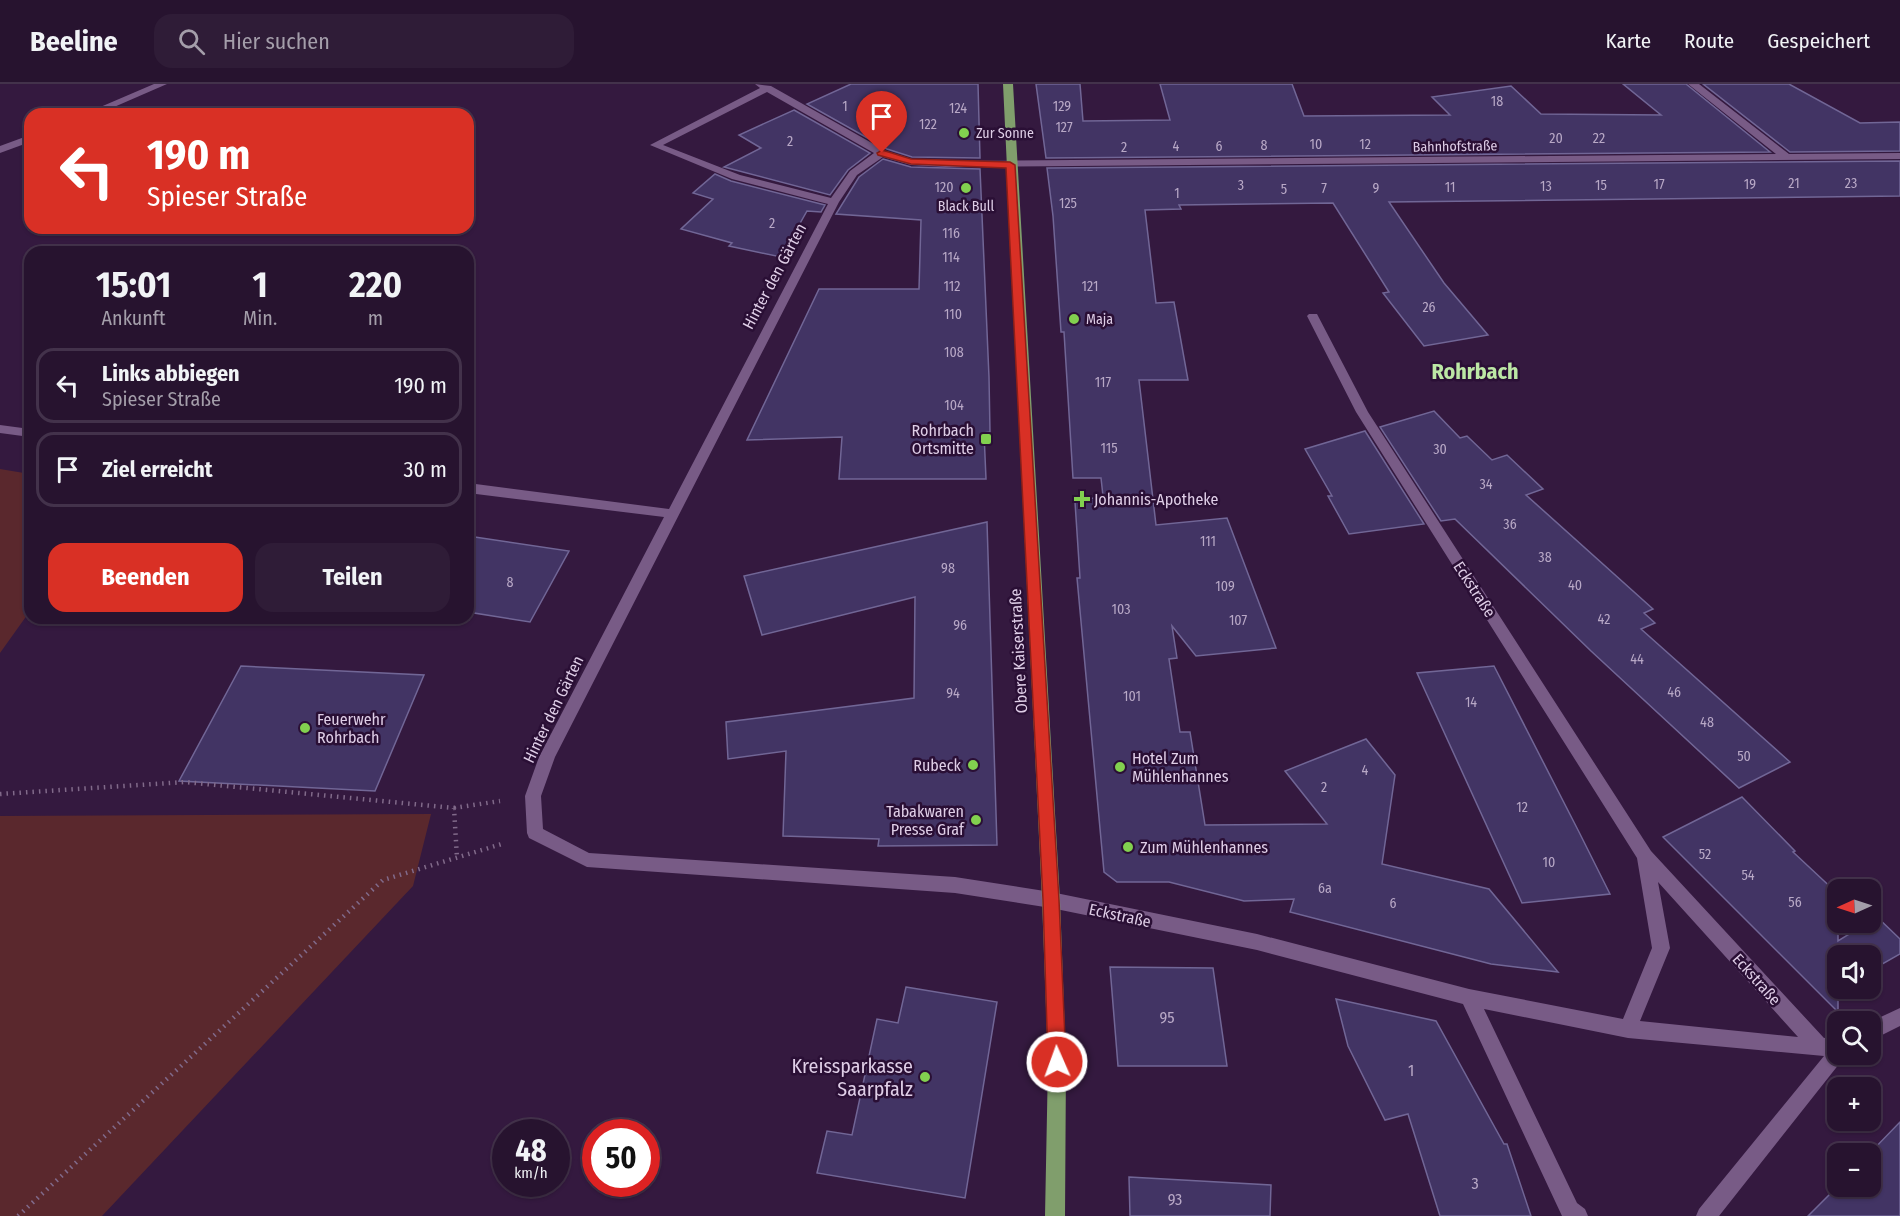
<!DOCTYPE html>
<html lang="de">
<head>
<meta charset="utf-8">
<style>
	:root { --surface:#27132f; --page:#2f1c37; --text:#f1f3f6; --muted:#a49eaa; --line:#43324b; --accent:#d93025 }
	body { margin:0; font-family:"Fira Sans Condensed",sans-serif; background:var(--page); color:var(--text); height:100vh; display:flex; flex-direction:column; font-size:22px; white-space:nowrap }
	* { box-sizing:border-box; margin:0 }
	p { font-size:20px; color:var(--muted) }
	.icon { flex:none; width:33px; height:33px; fill:none; stroke:currentColor; stroke-width:2; stroke-linecap:round; stroke-linejoin:round }
	.map { position:relative; flex:1; overflow:hidden }
	.drawer { position:absolute; left:24px; top:162px; width:450px; height:378px; display:flex; flex-direction:column; background:var(--surface); border-radius:18px; box-shadow:0 2px 4px #0004,0 0 0 2px var(--line) }
	.drawer>* { flex:none }
	.guide { position:absolute; left:24px; top:24px; width:450px; height:126px; border-radius:18px; box-shadow:0 2px 4px #0004,0 0 0 2px var(--line); background:#d93025; color:#fff; overflow:hidden }
	.needle { width:39px; rotate:267deg }
	.buttons { position:absolute; left:1827px; top:795px; display:grid; gap:12px }
	.buttons a { display:grid; place-items:center; width:54px; height:54px; border-radius:12px; background:var(--surface); box-shadow:0 2px 4px #0004,0 0 0 2px var(--line); font-size:30px }
	.speed { position:absolute; left:492px; top:1035px; display:flex; gap:12px; font-size:30px; font-weight:700; text-align:center }
	.speed>* { display:grid; place-content:center; width:78px; height:78px; border-radius:50%; background:var(--surface); box-shadow:0 2px 4px #0004,0 0 0 2px var(--line); line-height:1 }
	.speed small { font-size:15px; font-weight:400 }
	.speed .limit { border:9px solid #d22; background:#fff; color:#111 }
	.pin { position:absolute; display:grid; place-items:center; width:51px; height:51px; color:#fff; margin:-62px -26px; border-radius:50% 50% 50% 0; rotate:-45deg; box-shadow:0 0 6px #0007 }
	.pin .icon { rotate:45deg }
	.me { position:absolute; width:66px; margin:-33px; rotate:358deg; stroke-linejoin:round; filter:drop-shadow(0 0 4px #0008) }
	.turn { display:flex; align-items:center; gap:21px; height:126px; padding:0 24px; font-size:27px }
	.turn .icon { width:78px; height:78px; stroke-width:2.5 }
	.turn b { display:block; font-size:42px; line-height:51px }
	.eta { display:flex; justify-content:space-evenly; align-items:center; height:102px; text-align:center }
	.eta b { font-size:36px; font-weight:700; line-height:42px }
	.primary-button { display:flex; gap:12px; margin-top:auto; padding:12px 24px }
	.primary-button a { flex:1; height:69px; border-radius:18px; background:var(--accent); color:#fff; font-size:24px; font-weight:700; line-height:69px; text-align:center }
	.primary-button a+a { background:var(--page); color:var(--text) }
	ul { padding:0; list-style:none }
	li { display:flex; align-items:center; gap:18px; height:75px; margin:0 12px 9px; padding:0 12px; border:3px solid var(--line); border-radius:18px }
	li div { flex:1 }
	li b { display:block; font-size:22px }
	li em { font-style:normal }
	header { display:flex; align-items:center; gap:36px; box-sizing:border-box; height:84px; padding:0 30px; background:var(--surface); border-bottom:2px solid var(--line) }
	header strong { font-size:28px }
	nav { display:flex; gap:33px; margin-inline-start:auto; font-size:21px }
	.search { width:420px; height:54px; background:var(--page); display:flex; align-items:center; gap:15px; box-sizing:border-box; padding:0 21px; border-radius:18px; color:var(--muted); font-size:22px }
	.map>svg:first-child { display:block }
</style>
</head>
<body>
<header>
<strong>Beeline</strong>
<div class="search"><svg class="icon" aria-label="search" viewBox="0 0 24 24"><circle cx="10" cy="10" r="6"/><path d="M15 15l6 6"/></svg>Hier suchen</div>
<nav><a>Karte</a><a>Route</a><a>Gespeichert</a></nav>
</header>
<div class="map">
<svg width="1900" height="1132" viewBox="0 0 1900 1132">
	<rect width="100%" height="100%" fill="#34193f"/>
	<g fill="#5a282d">
		<polygon points="0,385 30,390 30,527 0,569"/>
		<polygon points="431,730 413,802 102,1132 0,1132 0,732"/>
	</g>
	<g fill="#423464" stroke="#716696" stroke-width="1.5">
		<polygon points="851,0 978,0 980,74 912,73 887,65 807,20"/>
		<polygon points="1036,0 1080,0 1083,37 1170,36 1160,0 1292,0 1304,32 1450,31 1432,13 1511,2 1541,30 1661,31 1623,0 1686,0 1770,68 1046,74"/>
		<polygon points="1703,0 1789,0 1860,39 1900,38 1900,67 1790,68"/>
		<polygon points="794,26 870,69 848,86 830,111 724,83 761,64 739,51"/>
		<polygon points="883,75 911,83 980,85 989,293 990,348 984,349 986,395 839,395 842,353 747,356 819,205 919,205 921,136 836,130 859,93"/>
		<polygon points="1900,77 1900,112 1389,118 1444,199 1488,251 1424,262 1383,209 1389,208 1333,119 1179,121 1181,125 1145,126 1156,219 1174,218 1188,296 1139,296 1156,441 1227,434 1276,564 1196,572 1172,542 1177,574 1169,575 1180,648 1190,648 1205,741 1327,740 1285,687 1366,655 1395,691 1382,780 1489,805 1558,888 1491,880 1290,828 1294,815 1244,817 1169,798 1117,798 1104,788 1077,494 1080,494 1075,418 1103,412 1101,394 1073,394 1064,248 1061,248 1053,132 1047,84"/>
		<polygon points="715,90 731,97 825,121 821,128 807,127 781,173 729,162 732,159 681,145 713,115 693,109"/>
		<polygon points="1434,327 1460,354 1467,352 1492,376 1507,371 1543,405 1526,411 1653,525 1644,529 1655,539 1641,545 1790,678 1739,704 1591,567 1455,435 1441,437 1380,343"/>
		<polygon points="1365,347 1424,440 1349,450 1328,412 1332,412 1305,365"/>
		<polygon points="987,438 997,761 878,762 879,755 783,752 786,667 728,675 726,638 914,614 915,513 762,551 744,492"/>
		<polygon points="468,452 569,467 530,538 468,528"/>
		<polygon points="241,582 424,591 375,707 179,697"/>
		<polygon points="1494,582 1579,748 1610,810 1522,819 1417,589"/>
		<polygon points="1742,713 1795,767 1793,768 1838,810 1838,857 1877,833 1900,855 1900,870 1870,887 1870,872 1838,872 1838,904 1840,904 1838,906 1838,928 1663,753"/>
		<polygon points="1110,883 1213,884 1227,982 1118,982"/>
		<polygon points="906,903 997,918 965,1114 817,1089 827,1047 852,1051 877,935 898,939"/>
		<polygon points="1336,915 1436,937 1504,1060 1507,1060 1531,1132 1440,1132 1408,1030 1385,1036 1348,962"/>
		<polygon points="1900,1038 1900,1132 1808,1132 1838,1102 1870,1102 1869,1070"/>
		<polygon points="1129,1093 1271,1101 1270,1132 1130,1132"/>
	</g>
	<g fill="none" stroke-linecap="round" stroke-linejoin="round">
		<g stroke="#816a8a" stroke-width="4.5" stroke-dasharray="1.5 5" stroke-linecap="butt">
			<polyline points="0,710 185,698 454,724 457,774"/>
			<polyline points="454,724 500,717"/>
			<polyline points="18,1132 383,796 505,759"/>
		</g>
		<g fill="#785b86" fill-rule="evenodd">
			<polygon points="154,0 167,0 98,30 84,30"/>
			<path d="M755 0 771 2 886 67 912 75 946 77 1776 70 1688 0H1699L1789 70 1900 69V75L946 83 911 81 883 73 857 91 839 118 555 673 541 712 543 745 589 769 955 793 1051 808 1257 850 1469 905 1623 935 1652 864 1637 774 1356 328 1307 232 1309 230H1317L1368 328 1651 767 1824 954 1838 951V970H1847L1719 1132H1696L1699 1125 1824 972 1628 954 1484 925 1577 1119 1585 1125 1588 1132H1562L1463 920 1257 866 1051 824 955 809 587 783 529 754 527 749 525 712 539 673 664 433 468 409V399L669 425 828 120 732 95 650 61 760 4ZM767 8 874 69 850 87 831 114 740 91 663 61ZM1658 798 1798 953 1640 937 1670 864Z"/>
			<polygon points="30,51 30,58 0,69 0,62"/>
			<polygon points="0,341 30,345 30,353 0,349"/>
			<polygon points="1900,924 1900,942 1870,957 1870,938"/>
		</g>
		<polygon fill="#809e6c" fill-rule="evenodd" points="1003,0 1013,0 1060,816 1066,978 1065,1132 1045,1132 1048,978 1042,816"/>
	</g>
	<polygon fill="#d93025" stroke="#8d1f18" stroke-width="1.5" points="882,66 911,75 1010,78 1015,81 1059,816 1066,978 1063,984 1057,986 1051,984 1048,978 1043,816 1006,84 911,80 878,71 877,69"/>
	<g fill="#82d04f" stroke="#2a0f35" stroke-width="2">
		<circle cx="964" cy="49" r="6"/>
		<circle cx="966" cy="104" r="6"/>
		<circle cx="1074" cy="235" r="6"/>
		<rect x="980" y="349" width="12" height="12" rx="3"/>
		<path d="M1079 406h6v6h6v6h-6v6h-6v-6h-6v-6h6z"/>
		<circle cx="305" cy="644" r="6"/>
		<circle cx="973" cy="681" r="6"/>
		<circle cx="1120" cy="683" r="6"/>
		<circle cx="976" cy="736" r="6"/>
		<circle cx="1128" cy="763" r="6"/>
		<circle cx="925" cy="993" r="6"/>
	</g>
	<g text-anchor="middle" stroke-width="5" stroke-linejoin="round" paint-order="stroke">
		<g font-size="14" fill="#b8a8c6">
			<text x="1497" y="22">18</text>
			<text x="845" y="27">1</text>
			<text x="1062" y="27">129</text>
			<text x="958" y="29">124</text>
			<text x="928" y="45">122</text>
			<text x="1064" y="48">127</text>
			<text x="1556" y="59">20</text>
			<text x="1599" y="59">22</text>
			<text x="790" y="62">2</text>
			<text x="1316" y="65">10</text>
			<text x="1365" y="65">12</text>
			<text x="1264" y="66">8</text>
			<text x="1176" y="67">4</text>
			<text x="1219" y="67">6</text>
			<text x="1124" y="68">2</text>
			<text x="1794" y="104">21</text>
			<text x="1851" y="104">23</text>
			<text x="1659" y="105">17</text>
			<text x="1750" y="105">19</text>
			<text x="1241" y="106">3</text>
			<text x="1601" y="106">15</text>
			<text x="1546" y="107">13</text>
			<text x="944" y="108">120</text>
			<text x="1450" y="108">11</text>
			<text x="1324" y="109">7</text>
			<text x="1376" y="109">9</text>
			<text x="1284" y="110">5</text>
			<text x="1177" y="114">1</text>
			<text x="1068" y="124">125</text>
			<text x="772" y="144">2</text>
			<text x="951" y="154">116</text>
			<text x="951" y="178">114</text>
			<text x="952" y="207">112</text>
			<text x="1090" y="207">121</text>
			<text x="1429" y="228">26</text>
			<text x="953" y="235">110</text>
			<text x="954" y="273">108</text>
			<text x="1103" y="303">117</text>
			<text x="954" y="326">104</text>
			<text x="1109" y="369">115</text>
			<text x="1440" y="370">30</text>
			<text x="1486" y="405">34</text>
			<text x="1510" y="445">36</text>
			<text x="1208" y="462">111</text>
			<text x="1545" y="478">38</text>
			<text x="948" y="489">98</text>
			<text x="510" y="503">8</text>
			<text x="1575" y="506">40</text>
			<text x="1225" y="507">109</text>
			<text x="1121" y="530">103</text>
			<text x="1604" y="540">42</text>
			<text x="1238" y="541">107</text>
			<text x="960" y="546">96</text>
			<text x="1637" y="580">44</text>
			<text x="1674" y="613">46</text>
			<text x="953" y="614">94</text>
			<text x="1132" y="617">101</text>
			<text x="1471" y="623">14</text>
			<text x="1707" y="643">48</text>
			<text x="1744" y="677">50</text>
			<text x="1365" y="691">4</text>
			<text x="1324" y="708">2</text>
			<text x="1522" y="728">12</text>
			<text x="1705" y="775">52</text>
			<text x="1549" y="783">10</text>
			<text x="1748" y="796">54</text>
			<text x="1325" y="809">6a</text>
			<text x="1795" y="823">56</text>
			<text x="1393" y="824">6</text>
		</g>
		<g font-size="14" fill="#dfcee7" stroke="#2a0f35" text-anchor="start">
			<text x="976" y="54">Zur Sonne</text>
			<text x="966" y="127" text-anchor="middle">Black Bull</text>
			<text x="1086" y="240">Maja</text>
		</g>
		<g font-size="14" fill="#dfcee7" stroke="#2a0f35">
			<text transform="translate(1455 62) rotate(-1)" y="5">Bahnhofstraße</text>
		</g>
		<g font-size="16" fill="#dfcee7" stroke="#2a0f35">
			<text transform="translate(774 192) rotate(-62)" y="6">Hinter den Gärten</text>
			<text transform="translate(1475 505) rotate(57)" y="6">Eckstraße</text>
			<text transform="translate(1018 567) rotate(-93)" y="6">Obere Kaiserstraße</text>
			<text transform="translate(553 625) rotate(-64)" y="6">Hinter den Gärten</text>
			<text transform="translate(1120 831) rotate(12)" y="6">Eckstraße</text>
			<text transform="translate(1757 895) rotate(48)" y="6">Eckstraße</text>
		</g>
		<g font-size="16" fill="#dfcee7" stroke="#2a0f35" text-anchor="start">
			<text x="974" y="352" text-anchor="end">Rohrbach<tspan x="974" dy="18">Ortsmitte</tspan></text>
			<text x="1094" y="421">Johannis-Apotheke</text>
			<text x="317" y="641">Feuerwehr<tspan x="317" dy="18">Rohrbach</tspan></text>
			<text x="1132" y="680">Hotel Zum<tspan x="1132" dy="18">Mühlenhannes</tspan></text>
			<text x="961" y="687" text-anchor="end">Rubeck</text>
			<text x="964" y="733" text-anchor="end">Tabakwaren<tspan x="964" dy="18">Presse Graf</tspan></text>
			<text x="1140" y="769">Zum Mühlenhannes</text>
		</g>
		<g font-size="16" fill="#b8a8c6">
			<text x="1167" y="939">95</text>
			<text x="1411" y="992">1</text>
			<text x="1475" y="1105">3</text>
			<text x="1175" y="1121">93</text>
		</g>
		<g font-size="20" fill="#dfcee7" stroke="#2a0f35" text-anchor="end">
			<text x="913" y="989">Kreissparkasse<tspan x="913" dy="23">Saarpfalz</tspan></text>
		</g>
		<g font-size="22" font-weight="bold" fill="#bce7a5" stroke="#2a0f35">
			<text x="1475" y="295">Rohrbach</text>
		</g>
	</g>
</svg>
<div class="buttons">
<a><svg class="needle" viewBox="-14 -14 28 28"><path d="M0-13l5 13h-10z" fill="#e53935"/><path d="M0 13l5-13h-10z" fill="#a49eaa"/></svg></a>
<a><svg class="icon" aria-label="sound" viewBox="0 0 24 24"><path d="M4 9h4l5-4v14l-5-4H4zM17 9q2 3 0 6"/></svg></a>
<a><svg class="icon" aria-label="search" viewBox="0 0 24 24"><circle cx="10" cy="10" r="6"/><path d="M15 15l6 6"/></svg></a>
<a>+</a>
<a>−</a>
</div>
<div class="speed"><div>48<small>km/h</small></div><div class="limit">50</div></div>
<div class="pin" style="left:882px;top:69px;background:#d93025"><svg class="icon" aria-label="arrive" viewBox="0 0 24 24"><path d="M6 21V4h12l-3 4 3 4H6"/></svg></div>
<svg class="me" style="left:1057px;top:978px" viewBox="-20 -20 40 40"><circle r="17" fill="#d93025" stroke="#fff" stroke-width="3"/><path d="M0-11L8 9 0 5-8 9z" fill="#fff"/></svg>
<div class="guide">
<div class="turn"><svg class="icon" aria-label="left" viewBox="0 0 24 24"><path d="M17 20v-9H6M10 6l-5 5 5 5"/></svg><div><b>190 m</b>Spieser Straße</div></div>
</div>
<section class="drawer">
<div class="eta">
<div><b>15:01</b><p>Ankunft</p></div>
<div><b>1</b><p>Min.</p></div>
<div><b>220</b><p>m</p></div>
</div>
<ul>
<li><svg class="icon" aria-label="left" viewBox="0 0 24 24"><path d="M17 20v-9H6M10 6l-5 5 5 5"/></svg><div><b>Links abbiegen</b><p>Spieser Straße</p></div><em>190 m</em></li>
<li><svg class="icon" aria-label="arrive" viewBox="0 0 24 24"><path d="M6 21V4h12l-3 4 3 4H6"/></svg><div><b>Ziel erreicht</b></div><em>30 m</em></li>
</ul>
<div class="primary-button"><a>Beenden</a><a>Teilen</a></div>
</section>
</div>
</body>
</html>
